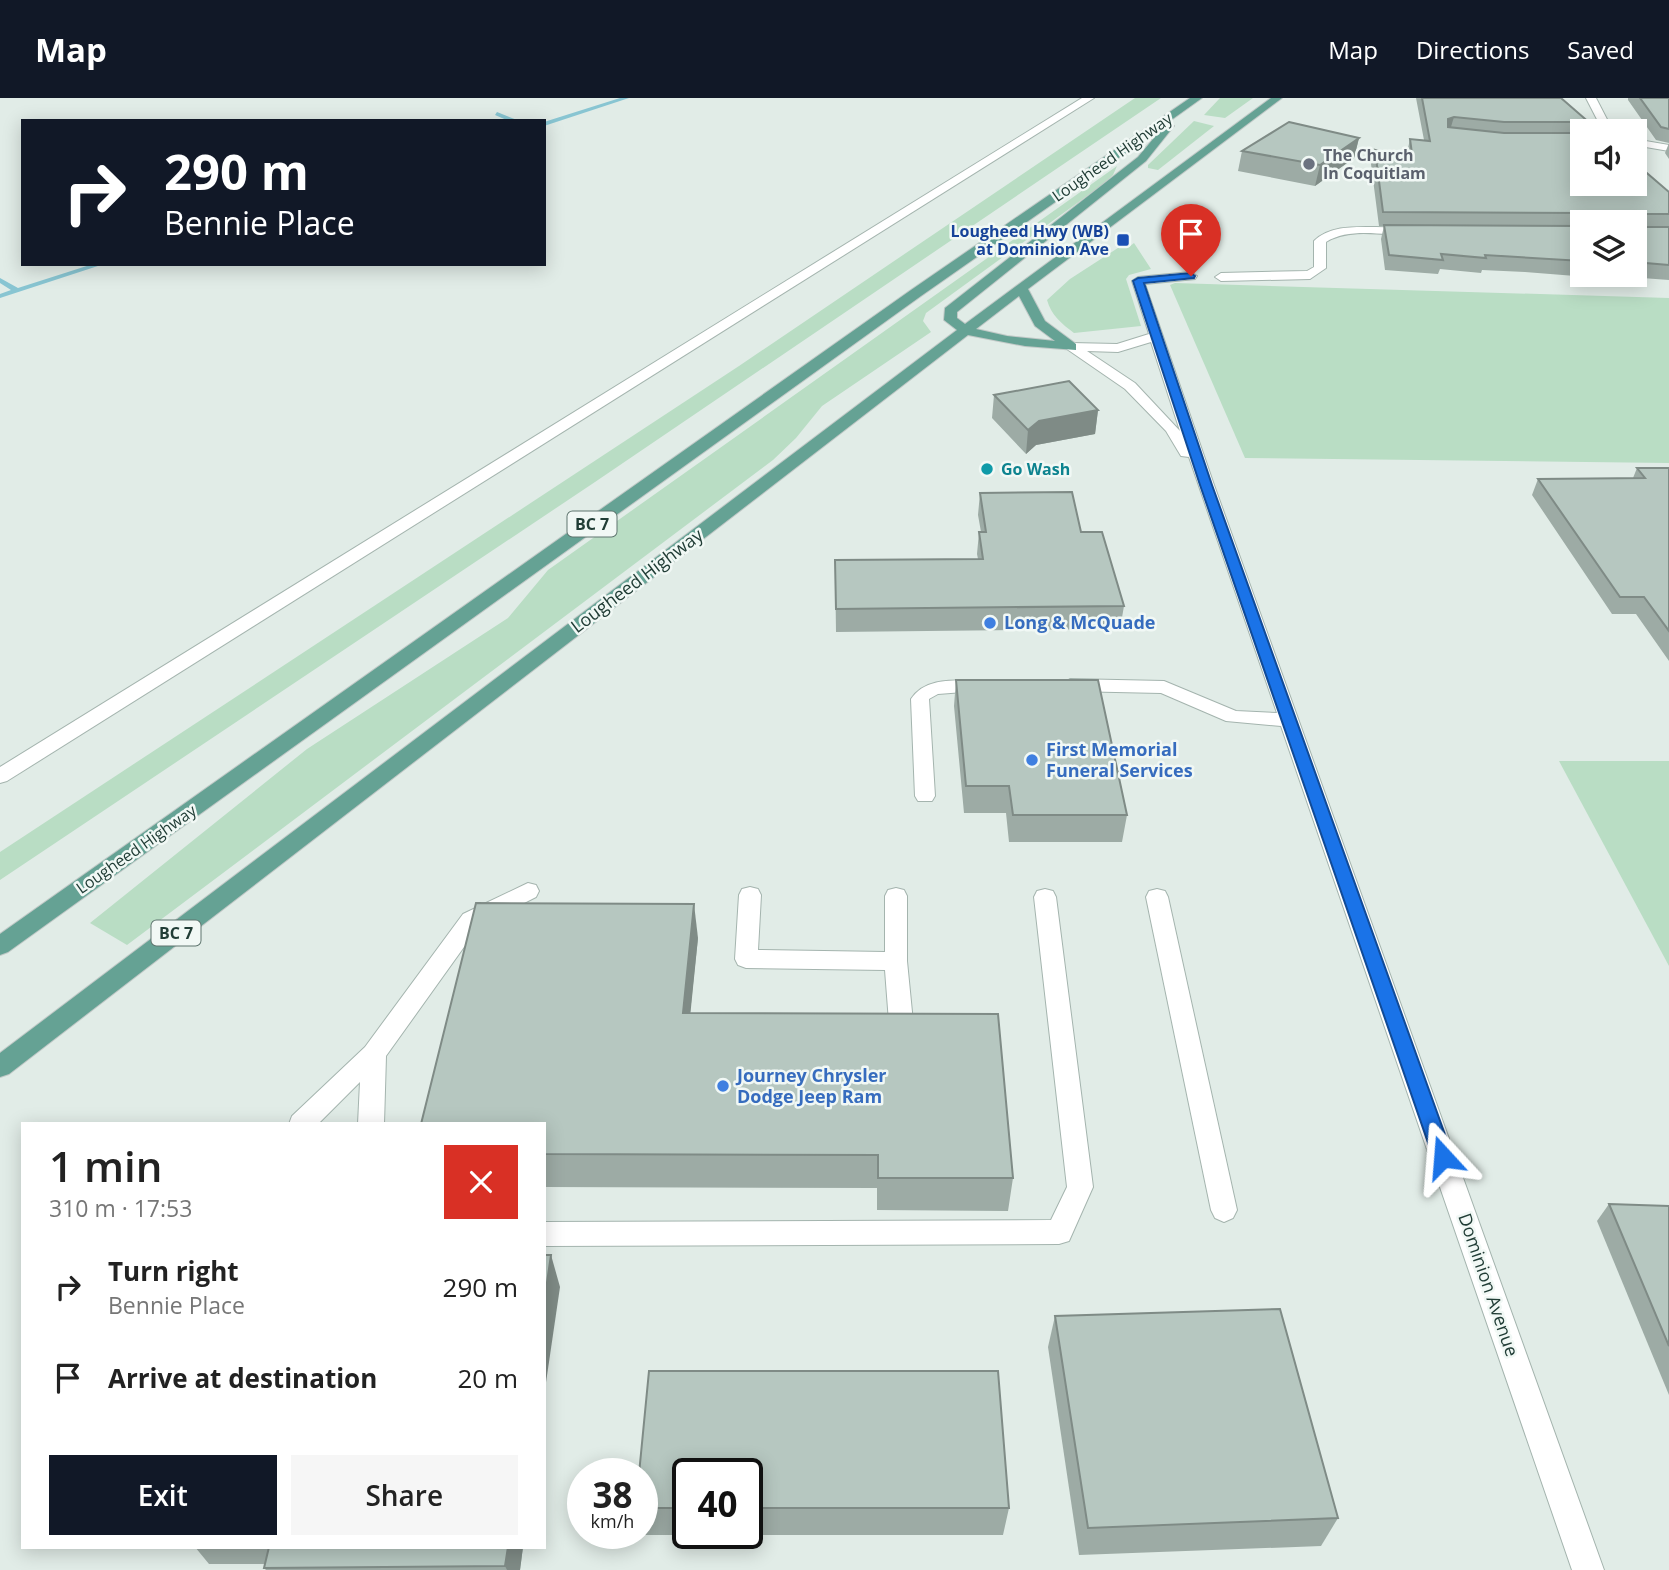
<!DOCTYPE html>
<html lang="en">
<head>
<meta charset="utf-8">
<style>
	:root { --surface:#fff; --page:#f6f6f6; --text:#222; --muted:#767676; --accent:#111827 }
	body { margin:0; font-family:"Open Sans",sans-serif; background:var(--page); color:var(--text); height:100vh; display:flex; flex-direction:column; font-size:26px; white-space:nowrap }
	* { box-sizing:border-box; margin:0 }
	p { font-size:23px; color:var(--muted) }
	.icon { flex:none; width:38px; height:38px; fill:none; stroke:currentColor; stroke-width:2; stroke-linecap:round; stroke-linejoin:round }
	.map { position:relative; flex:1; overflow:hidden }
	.drawer { position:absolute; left:21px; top:1024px; width:525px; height:427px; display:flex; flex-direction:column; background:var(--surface); border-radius:0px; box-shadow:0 4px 18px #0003 }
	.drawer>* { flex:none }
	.guide { position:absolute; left:21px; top:21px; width:525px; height:147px; border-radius:0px; box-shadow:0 4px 18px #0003; background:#111827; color:#fff; overflow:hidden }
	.controls { position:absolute; left:1570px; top:21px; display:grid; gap:14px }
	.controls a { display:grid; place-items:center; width:77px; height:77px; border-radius:0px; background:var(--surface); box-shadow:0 4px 18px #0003; font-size:35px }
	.speed { position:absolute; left:567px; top:1360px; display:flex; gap:14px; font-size:35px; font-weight:700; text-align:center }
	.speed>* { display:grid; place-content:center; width:91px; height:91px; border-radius:50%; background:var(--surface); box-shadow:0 4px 18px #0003; line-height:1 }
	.speed small { font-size:18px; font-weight:400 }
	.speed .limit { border:4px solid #111; border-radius:10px; background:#fff; color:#111 }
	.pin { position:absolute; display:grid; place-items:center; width:60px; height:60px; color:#fff; margin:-72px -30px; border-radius:50% 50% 50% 0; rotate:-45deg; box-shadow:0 0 7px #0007 }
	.pin .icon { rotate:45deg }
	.me { position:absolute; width:77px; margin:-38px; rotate:341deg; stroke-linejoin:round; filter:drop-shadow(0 0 5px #0008) }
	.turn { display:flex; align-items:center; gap:24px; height:147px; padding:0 28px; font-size:32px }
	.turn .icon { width:91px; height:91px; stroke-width:2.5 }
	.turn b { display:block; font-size:49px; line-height:60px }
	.round { display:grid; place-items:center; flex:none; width:74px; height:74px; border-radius:0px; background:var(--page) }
	.overview { display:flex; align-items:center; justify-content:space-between; height:119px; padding:0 28px }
	h1 { font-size:42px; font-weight:600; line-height:52px }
	.cta { display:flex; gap:14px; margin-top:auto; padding:14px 28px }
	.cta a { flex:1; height:80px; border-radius:0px; background:var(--accent); color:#fff; font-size:28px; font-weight:600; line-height:80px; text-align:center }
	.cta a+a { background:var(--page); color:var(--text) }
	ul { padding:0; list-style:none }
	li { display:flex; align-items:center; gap:21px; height:91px; padding:0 28px }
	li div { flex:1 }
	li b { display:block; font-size:26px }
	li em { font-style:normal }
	header { display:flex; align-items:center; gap:42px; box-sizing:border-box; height:98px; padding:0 35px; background:var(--accent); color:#fff }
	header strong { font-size:33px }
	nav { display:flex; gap:38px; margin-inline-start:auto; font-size:24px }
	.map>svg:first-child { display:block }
</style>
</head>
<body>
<header>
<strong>Map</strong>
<nav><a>Map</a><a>Directions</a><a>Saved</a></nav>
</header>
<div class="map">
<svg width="1669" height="1472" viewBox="0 0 1669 1472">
	<rect width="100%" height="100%" fill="#e1ece7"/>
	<g fill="#b9ddc4">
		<polygon points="1135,0 1161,0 595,384 0,782 0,754 739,268"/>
		<polygon points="1220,0 1253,0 1225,20 1204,17"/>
		<polygon points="1194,23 1214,28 1158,72 1148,70 1148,67"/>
		<polygon points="1117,68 1113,77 1102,87 926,215 923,223 931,234 822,308 796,340 773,362 127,847 90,825 307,651 508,520 548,472"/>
		<path d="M1134 145 1151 171 1129 177 1126 181 1141 228 1074 235C1062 226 1051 217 1047 202L1070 181 1121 148 1129 149Z"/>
		<polygon points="1175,185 1669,200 1669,365 1245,360 1170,187"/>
		<polygon points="1559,663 1669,663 1669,868"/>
	</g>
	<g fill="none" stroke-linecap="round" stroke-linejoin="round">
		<g fill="#88c5d2" fill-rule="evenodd">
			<polygon points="620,0 629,0 544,28 544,24"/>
			<polygon points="497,14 517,22 518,23 509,23 495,17"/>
			<polygon points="93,166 104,166 0,200 0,196 11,192 0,185 0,180 18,190"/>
		</g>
		<g stroke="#a4b4ae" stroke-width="2">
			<g id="minor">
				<polygon points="1082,0 1094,0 7,683 0,685 0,669"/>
				<polygon points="1586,0 1596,0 1613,33 1603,33"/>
				<polygon points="1634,41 1669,47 1669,53 1634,47"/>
				<path d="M1376 129 1411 130 1417 134 1411 138C1385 137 1349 129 1326 144V170L1310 181 1221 183 1215 179 1221 175 1307 173 1314 169V143C1330 127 1356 129 1376 129Z"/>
				<path d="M1191 174 1197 178 1195 181 1145 186 1214 387 1604 1472H1572L1281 628 1226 623 1161 595 1070 593 1061 587 1070 581 1164 583 1236 613 1277 615 1189 359 1181 358 1166 333 1125 291 1064 249 1071 245 1117 246 1149 236 1132 183 1138 179ZM1151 244 1180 333 1135 285 1087 253 1118 254Z"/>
				<path d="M982 582 991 588 989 592 938 596 929 601 935 698 932 703H918L915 698 911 601C926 578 957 583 982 582Z"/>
				<polygon points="528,785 536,787 539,793 536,799 479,828 386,958 384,1026 358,1026 360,984 318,1026 289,1026 292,1018 365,949 463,816"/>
				<polygon points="750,789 758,791 761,797 758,852 885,854 885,798 888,792 896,790 904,792 907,798 907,863 913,924 909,931 901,933 893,931 889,924 885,872 746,870 738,867 735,861 739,797 742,791"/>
				<polygon points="1045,791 1053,793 1056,799 1093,1089 1069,1143 1059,1146 544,1148 544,1124 1051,1122 1067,1089 1034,799 1037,793"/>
				<polygon points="1157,791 1165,793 1168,799 1237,1112 1233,1120 1224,1124 1215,1120 1211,1112 1146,799 1149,793"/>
			</g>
		</g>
		<g stroke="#c1c9c7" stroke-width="2">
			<path id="major" d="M1190 0H1202L1167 25 1174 28 1146 63 957 214V220L965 226 1271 0H1282L1028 191 1045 223 1076 246V252L1025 248 968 237 9 976 0 979V955L957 232 944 222 945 210 1138 59 1164 28 921 198 8 854 0 857V836L911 192ZM1019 198 1035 228 1055 243 1007 238 976 231Z"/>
		</g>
		<use href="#minor" fill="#fff" fill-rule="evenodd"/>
		<use href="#major" fill="#65a294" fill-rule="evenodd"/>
	</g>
	<g fill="#9daba5" fill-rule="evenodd">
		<path d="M1416 0H1561L1599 33H1582V86L1669 94V182L1615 178 1613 181 1525 174 1482 172 1481 175 1440 171 1438 176 1385 172 1381 141 1384 128H1379L1371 66 1375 52 1408 62 1407 55 1410 41 1424 42ZM1582 124H1634V177H1582Z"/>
		<polygon points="1628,0 1669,0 1669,61 1665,55 1669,45 1656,42 1628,2"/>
		<polygon points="1359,40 1354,60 1315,88 1238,73 1242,53"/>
		<polygon points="994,297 1098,312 1095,336 1036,347 1026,356 992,320"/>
		<polygon points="1637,370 1669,370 1669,563 1636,516 1612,516 1532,397 1538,381 1633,380"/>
		<polygon points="980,395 1081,434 1124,508 1120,531 836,534 835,462 978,461 977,456 979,434 981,434 978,417"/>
		<polygon points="956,582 1127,717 1122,744 1009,744 1006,715 964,715 954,608"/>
		<polygon points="698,840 690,915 1013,1080 1008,1113 877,1112 877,1090 544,1089 544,1026"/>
		<polygon points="1609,1106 1669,1108 1669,1297 1597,1123"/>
		<polygon points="1055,1218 1338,1420 1321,1448 1079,1457 1048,1249"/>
		<path d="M649 1273H998L1009 1410 1003 1437H642V1376H639ZM688 1376H747V1435H688Z"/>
		<polygon points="195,1449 523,1449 520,1472 266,1472 264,1470 265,1466 209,1466"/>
	</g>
	<g fill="#7f8b86">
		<polygon points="1454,19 1450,32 1444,34 1448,21"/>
		<polygon points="1359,40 1354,60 1315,88 1320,67"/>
		<polygon points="1098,312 1095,336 1036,347 1026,356 1028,332 1039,323"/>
		<polygon points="694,806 698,840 687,949 683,915"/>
		<polygon points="551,1157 560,1189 544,1298 544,1205"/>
		<polygon points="508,1449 523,1449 520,1472 507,1472 505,1468"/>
	</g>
	<g fill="#b6c7c0" stroke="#7f8b86" stroke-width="2">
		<polygon points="1422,0 1561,0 1599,33 1589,33 1586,24 1504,24 1454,19 1448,21 1448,29 1504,35 1582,35 1582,86 1634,86 1634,64 1669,94 1669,116 1639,116 1637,119 1640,129 1669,129 1669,167 1634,164 1634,124 1588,124 1590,118 1587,115 1383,114 1375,52 1413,63 1410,41 1430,43"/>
		<polygon points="1640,0 1669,0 1669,31 1661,29"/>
		<polygon points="1289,24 1359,40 1320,67 1242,53"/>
		<polygon points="1384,127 1582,128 1582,163 1485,157 1486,160 1441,156 1443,162 1389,157"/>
		<polygon points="1069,283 1098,312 1039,323 1028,332 994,297"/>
		<polygon points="1637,370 1669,370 1669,533 1644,499 1620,499 1538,381 1645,380"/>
		<polygon points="1072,394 1081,434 1102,434 1124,508 836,511 835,462 983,461 979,434 986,434 980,395"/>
		<polygon points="956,582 1098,582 1127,717 1013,717 1009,688 966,688"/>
		<polygon points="476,805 694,806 683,915 998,916 1013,1080 878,1080 878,1057 544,1056 544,1026 421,1026"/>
		<polygon points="1609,1106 1669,1108 1669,1248"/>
		<polygon points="544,1157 551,1157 544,1205"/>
		<polygon points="1280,1211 1338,1420 1088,1430 1055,1218"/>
		<polygon points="649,1273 998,1273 1009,1410 747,1410 747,1376 688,1376 688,1410 642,1410 642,1376 639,1376"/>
		<polygon points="269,1449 508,1449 505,1468 264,1470"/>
	</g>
	<polygon fill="#1a73e8" stroke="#114b97" stroke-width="2" points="1191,175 1195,178 1194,180 1144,185 1212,387 1453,1059 1450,1065 1443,1067 1436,1065 1433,1059 1200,387 1133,183 1138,180"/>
	<circle fill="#6b7280" stroke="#f1f8f5" stroke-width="2.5" cx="1309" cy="66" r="7"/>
	<rect fill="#1a4fb4" stroke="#f1f8f5" stroke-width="2.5" x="1116" y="135" width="14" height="14" rx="3.5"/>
	<circle fill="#0f9aa8" stroke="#f1f8f5" stroke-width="2.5" cx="987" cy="371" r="7"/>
	<g fill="#3f7fe0" stroke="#f1f8f5" stroke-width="2.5">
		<circle cx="990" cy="525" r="7"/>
		<circle cx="1032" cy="662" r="7"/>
		<circle cx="723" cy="988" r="7"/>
	</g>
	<g text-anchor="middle" stroke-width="5" stroke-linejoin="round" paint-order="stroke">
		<g font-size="16" font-weight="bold" fill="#5b616d" stroke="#f1f8f5" text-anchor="start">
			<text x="1323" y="63">The Church<tspan x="1323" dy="18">In Coquitlam</tspan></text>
		</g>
		<g font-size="16" fill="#213d36" stroke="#f1f8f5">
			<text transform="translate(1112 59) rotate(-35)" y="6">Lougheed Highway</text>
			<text transform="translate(136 751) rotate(-35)" y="6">Lougheed Highway</text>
		</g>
		<g font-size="16" font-weight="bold" fill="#164399" stroke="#f1f8f5" text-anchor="end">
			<text x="1109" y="139">Lougheed Hwy (WB)<tspan x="1109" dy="18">at Dominion Ave</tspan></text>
		</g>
		<g font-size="16" font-weight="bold" fill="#0d838f" stroke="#f1f8f5" text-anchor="start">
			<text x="1001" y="377">Go Wash</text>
		</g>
		<g fill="#f1f8f5" stroke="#5f756f" stroke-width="2">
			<rect x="567.5" y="413.5" width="49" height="25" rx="5"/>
			<rect x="151.5" y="822.5" width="49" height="25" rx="5"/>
		</g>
		<g font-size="16" font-weight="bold" fill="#213d36">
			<text x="592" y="432">BC 7</text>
			<text x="176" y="841">BC 7</text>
		</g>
		<g font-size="18" fill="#213d36" stroke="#f1f8f5">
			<text transform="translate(637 483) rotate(-37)" y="6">Lougheed Highway</text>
			<text transform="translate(1488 1187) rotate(71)" y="6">Dominion Avenue</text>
		</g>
		<g font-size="18" font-weight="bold" fill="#366cbe" stroke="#f1f8f5" text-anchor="start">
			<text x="1004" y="531">Long &amp; McQuade</text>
			<text x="1046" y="658">First Memorial<tspan x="1046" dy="21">Funeral Services</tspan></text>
			<text x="737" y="984">Journey Chrysler<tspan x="737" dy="21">Dodge Jeep Ram</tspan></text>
		</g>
	</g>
</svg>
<div class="controls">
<a><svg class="icon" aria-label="sound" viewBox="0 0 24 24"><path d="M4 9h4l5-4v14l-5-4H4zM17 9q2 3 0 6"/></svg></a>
<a><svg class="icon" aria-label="layers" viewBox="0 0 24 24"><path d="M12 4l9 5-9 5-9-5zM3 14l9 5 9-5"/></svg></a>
</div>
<div class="speed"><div>38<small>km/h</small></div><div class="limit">40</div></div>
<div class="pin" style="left:1191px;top:178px;background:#d93025"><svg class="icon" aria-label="arrive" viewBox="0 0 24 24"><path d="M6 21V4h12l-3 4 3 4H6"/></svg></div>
<svg class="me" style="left:1443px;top:1059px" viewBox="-20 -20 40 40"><path d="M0-17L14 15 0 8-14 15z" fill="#1a73e8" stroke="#fff" stroke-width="4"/></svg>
<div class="guide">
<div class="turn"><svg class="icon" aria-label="right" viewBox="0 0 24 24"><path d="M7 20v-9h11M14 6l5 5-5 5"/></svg><div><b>290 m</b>Bennie Place</div></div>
</div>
<section class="drawer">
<div class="overview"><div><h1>1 min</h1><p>310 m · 17:53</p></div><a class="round" style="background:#d93025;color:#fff"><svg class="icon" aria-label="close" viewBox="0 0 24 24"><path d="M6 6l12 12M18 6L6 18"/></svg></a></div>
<ul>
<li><svg class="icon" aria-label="right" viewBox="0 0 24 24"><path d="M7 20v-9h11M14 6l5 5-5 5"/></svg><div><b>Turn right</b><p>Bennie Place</p></div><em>290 m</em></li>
<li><svg class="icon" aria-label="arrive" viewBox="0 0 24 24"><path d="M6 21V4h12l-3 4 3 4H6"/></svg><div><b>Arrive at destination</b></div><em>20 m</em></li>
</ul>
<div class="cta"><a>Exit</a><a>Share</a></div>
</section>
</div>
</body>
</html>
